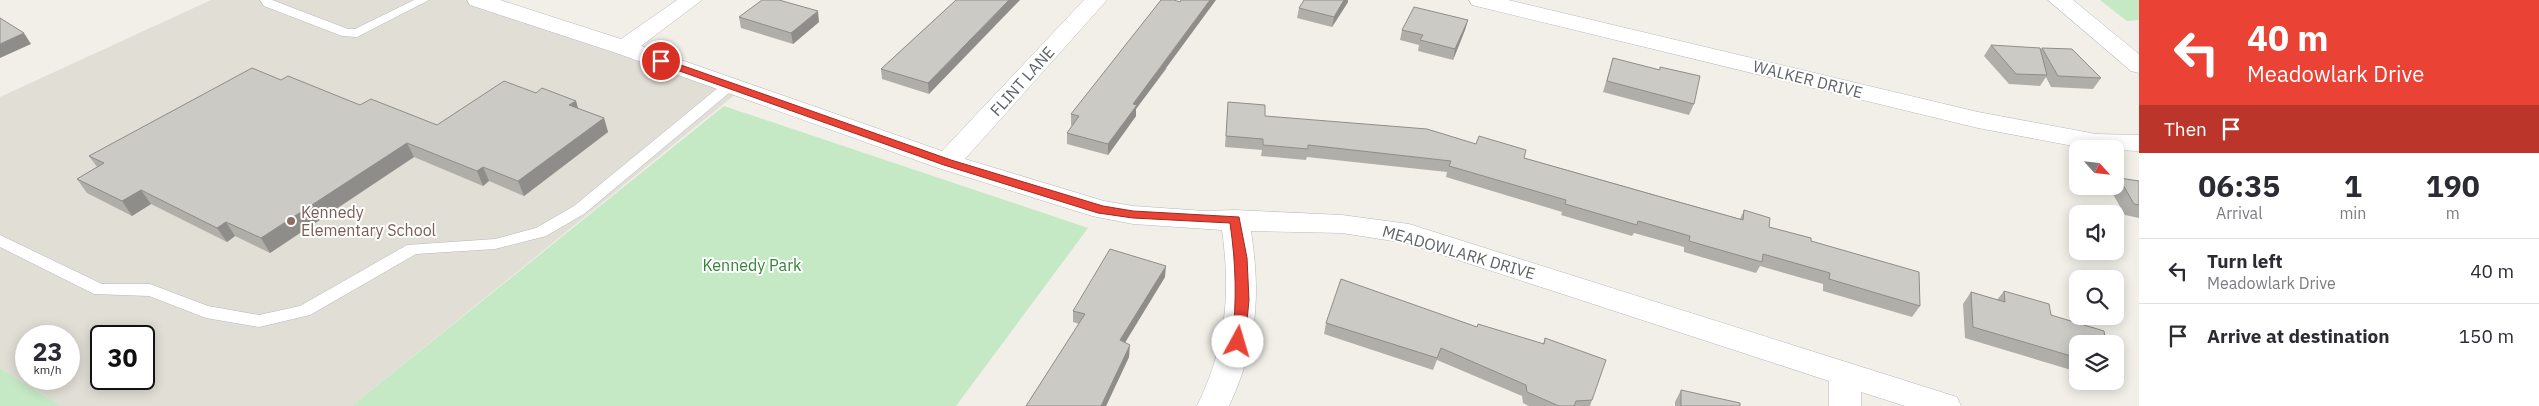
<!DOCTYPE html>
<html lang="en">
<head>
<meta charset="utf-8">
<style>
	:root { --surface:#fff; --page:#f7f7f7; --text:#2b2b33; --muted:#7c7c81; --line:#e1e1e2 }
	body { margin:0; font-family:"IBM Plex Sans",sans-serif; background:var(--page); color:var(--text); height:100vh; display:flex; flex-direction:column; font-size:19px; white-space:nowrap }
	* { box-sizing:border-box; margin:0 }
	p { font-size:16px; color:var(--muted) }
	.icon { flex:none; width:28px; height:28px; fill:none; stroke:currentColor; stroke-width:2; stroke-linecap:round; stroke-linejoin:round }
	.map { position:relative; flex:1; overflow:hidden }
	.drawer { display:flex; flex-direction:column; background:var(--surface); width:400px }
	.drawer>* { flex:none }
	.banner { background:#ea4335; color:#fff; overflow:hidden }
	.needle { width:32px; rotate:117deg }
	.buttons { position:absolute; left:2069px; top:140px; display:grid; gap:10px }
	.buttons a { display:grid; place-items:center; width:55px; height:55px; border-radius:10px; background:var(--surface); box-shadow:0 2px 12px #0003; font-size:25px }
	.speed { position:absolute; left:15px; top:325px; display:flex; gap:10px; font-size:25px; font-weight:700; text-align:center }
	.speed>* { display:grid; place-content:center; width:65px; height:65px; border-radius:50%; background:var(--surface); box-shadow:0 2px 12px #0003; line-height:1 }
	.speed small { font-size:12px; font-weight:400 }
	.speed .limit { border:2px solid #111; border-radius:8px; background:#fff; color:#111 }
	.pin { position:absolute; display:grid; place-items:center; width:42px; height:42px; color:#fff; margin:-21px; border:2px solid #fff; border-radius:50%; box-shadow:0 1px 5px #0007 }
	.me { position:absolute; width:55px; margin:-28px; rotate:6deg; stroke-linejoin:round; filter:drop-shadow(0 0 4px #0008) }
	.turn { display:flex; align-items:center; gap:18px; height:105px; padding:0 25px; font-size:22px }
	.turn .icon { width:65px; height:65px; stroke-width:2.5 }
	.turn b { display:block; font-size:35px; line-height:42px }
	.then { display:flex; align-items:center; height:48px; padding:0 25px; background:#0003; gap:10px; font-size:19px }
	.eta { display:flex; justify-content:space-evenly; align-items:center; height:85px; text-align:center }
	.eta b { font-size:30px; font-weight:800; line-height:35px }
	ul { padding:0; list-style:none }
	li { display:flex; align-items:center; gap:15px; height:65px; padding:0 25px; border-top:1px solid var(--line) }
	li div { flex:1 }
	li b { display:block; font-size:19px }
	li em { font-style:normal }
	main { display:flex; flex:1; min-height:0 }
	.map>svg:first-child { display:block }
</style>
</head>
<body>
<main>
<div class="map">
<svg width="2139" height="406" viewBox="0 0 2139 406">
	<rect width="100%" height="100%" fill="#f1efe8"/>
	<path fill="#e1ded6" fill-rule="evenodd" d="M211 0H484L742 89 352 406H61L0 368V97ZM26 336H69V379H26ZM101 336H144V379H101Z"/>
	<g fill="#c5e8c5">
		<polygon points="2100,0 2139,0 2139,20 2127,21"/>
		<polygon points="724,106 1088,228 956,406 352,406"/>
		<polygon points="0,368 61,406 0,406"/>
	</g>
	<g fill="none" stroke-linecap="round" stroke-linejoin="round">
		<g stroke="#b5b8bc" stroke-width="1">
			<g id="service">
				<polygon points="260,0 272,0 348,29 355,29 414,0 429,0 357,37 342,36 264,6"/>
				<polygon points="730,81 735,82 737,85 735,88 584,214 546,236 495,249 416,254 310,315 259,327 206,318 149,296 94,294 0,247 0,235 102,284 150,284 208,306 259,315 300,306 407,245 495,239 536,228 574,206 725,82"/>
			</g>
		</g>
		<g stroke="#b5b8bc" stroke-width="1">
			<g id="minor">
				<path d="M467 0H500L621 39 677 0H702L641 46 942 151 1084 0H1107L965 159 1104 201 1133 206 1205 211 1235 210 1342 215 1409 224 1957 397 1961 406H1905L1861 392V406H1829V381L1406 243 1342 233 1251 231C1261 296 1257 346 1229 406H1197C1226 346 1231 296 1222 230L1133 224 1092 216 938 168 616 53 470 5Z"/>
				<polygon points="1469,0 1508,0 1978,112 2096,134 2139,135 2139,151 2089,149 1978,128 1472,5"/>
				<polygon points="2048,0 2073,0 2139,54 2139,73 2131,71"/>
			</g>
		</g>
		<use href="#service" fill="#fff" fill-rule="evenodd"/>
		<use href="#minor" fill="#fff" fill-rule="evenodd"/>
	</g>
	<g fill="#afaea9">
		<polygon points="956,0 929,94 882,79 881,69"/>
		<polygon points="1348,2 1332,27 1297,18 1299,8"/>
		<polygon points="739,17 819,22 793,44 741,28"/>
		<polygon points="1468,20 1465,30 1453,60 1418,51 1419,45 1400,40 1402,30"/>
		<polygon points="1991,45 2040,50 2042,48 2101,78 2093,89 2051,87 2046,77 2040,86 2009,84 1984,56"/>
		<polygon points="1613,58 1694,104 1689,115 1603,92"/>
		<polygon points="1167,68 1136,109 1136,116 1108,155 1067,144 1067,133 1072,126 1071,125 1071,114"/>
		<polygon points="281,80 360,105 437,125 576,101 578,109 604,118 608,132 524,196 489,181 483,186 414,157 270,253 235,236 227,242 151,204 132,216 87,193 77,179 97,167 89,156"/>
		<polygon points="1228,102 1265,116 1476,144 1740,219 1744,210 1769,227 1811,241 1920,306 1912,317 1823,291 1823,284 1760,266 1756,273 1684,252 1684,247 1634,233 1632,236 1561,215 1562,212 1446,177 1447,172 1307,157 1306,160 1261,156 1262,150 1225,147"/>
		<polygon points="2119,178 2139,181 2139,218 2125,215 2110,189 2112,186 2115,186 2115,183"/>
		<polygon points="1165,277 1125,343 1129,357 1106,406 1026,406 1079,324 1073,322 1073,311"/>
		<polygon points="2004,291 2051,315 2078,344 2078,372 1965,338 1963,304 1971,292 1997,300"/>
		<polygon points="1326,323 1477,327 1543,344 1545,338 1592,400 1590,406 1529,406 1523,403 1522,396 1437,360 1433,370 1324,334"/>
		<polygon points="1681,390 1740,406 1675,406 1675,402"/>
	</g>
	<g fill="#8f8d8a">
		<polygon points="1009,0 1020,0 929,94 928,83"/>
		<polygon points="1210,0 1216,0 1136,109 1136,116 1108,155 1108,144 1133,104"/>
		<polygon points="1344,0 1348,0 1348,2 1332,27 1334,17"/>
		<polygon points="818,11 819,22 793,44 791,33"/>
		<polygon points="1468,20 1465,30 1453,60 1455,49"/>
		<polygon points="24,33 31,44 0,58 0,44"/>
		<polygon points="576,101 580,115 569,105"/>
		<polygon points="604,118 608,132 524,196 518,181"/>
		<polygon points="407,143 414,157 270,253 261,238"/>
		<polygon points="483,167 489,181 483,186 477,171"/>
		<polygon points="141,190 151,204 132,216 122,201"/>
		<polygon points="226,222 235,236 227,242 217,228"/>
		<polygon points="1166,266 1165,277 1119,352 1120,340"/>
		<polygon points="1130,345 1129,357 1106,406 1101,406"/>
	</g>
	<g fill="#cccac5" stroke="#8f8d8a">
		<polygon points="762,0 779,0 818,11 791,33 739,17"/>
		<polygon points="956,0 1009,0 928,83 881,69"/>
		<polygon points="1161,0 1174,0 1180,2 1181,0 1210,0 1133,104 1137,105 1108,144 1067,133 1079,116 1071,114"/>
		<polygon points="1304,0 1344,0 1334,17 1299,8"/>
		<polygon points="1414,7 1468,20 1455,49 1420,40 1423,35 1402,30"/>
		<polygon points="0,18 24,33 0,44"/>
		<polygon points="1991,45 2040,48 2047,75 2016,74"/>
		<polygon points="2042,48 2072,49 2101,78 2058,76"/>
		<polygon points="1613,58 1660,70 1660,67 1700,76 1694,104 1607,81"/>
		<polygon points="252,68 281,80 288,76 360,105 371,99 437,125 504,81 536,93 542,88 576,101 569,105 604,118 518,181 483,167 477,171 407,143 261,238 226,222 217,228 141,190 122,201 77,179 104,163 89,156"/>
		<polygon points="1228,102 1265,105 1265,116 1427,129 1476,144 1479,136 1526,150 1524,158 1675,201 1743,220 1744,210 1770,218 1769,227 1811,238 1811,241 1919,272 1920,306 1829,279 1830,273 1763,254 1762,262 1689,241 1690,236 1638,221 1637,225 1565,204 1566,200 1449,166 1451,161 1308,145 1308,149 1263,145 1263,139 1226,136"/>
		<polygon points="2119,178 2139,181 2139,205 2134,204"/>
		<polygon points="1110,249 1166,266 1120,340 1130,345 1101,406 1026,406 1085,314 1073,311"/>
		<polygon points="1341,279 1477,327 1478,324 1544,344 1545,338 1606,360 1592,400 1576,401 1574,406 1559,406 1527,392 1526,385 1441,348 1437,358 1326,323"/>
		<polygon points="2004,291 2049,304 2051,315 2104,331 2106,344 2078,344 2078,358 1973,327 1971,292 2005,302"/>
		<polygon points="1681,390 1740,403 1740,406 1681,406"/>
	</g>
	<path fill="#ea4335" stroke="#982c22" d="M661 58 951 160 1103 206 1133 211 1239 217 1247 258 1249 300 1245 342 1238 347 1232 342C1237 301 1236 264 1230 223L1133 218 1098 213 944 165 657 63V59Z"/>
	<circle fill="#8d6e63" stroke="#fff" stroke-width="2" cx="291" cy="221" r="5"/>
	<g text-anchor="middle" stroke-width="4" stroke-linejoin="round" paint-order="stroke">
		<g font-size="16" fill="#5f6368" stroke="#fff">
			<text transform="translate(1808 79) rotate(14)" y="6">WALKER DRIVE</text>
			<text transform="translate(1022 81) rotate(-48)" y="6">FLINT LANE</text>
			<text transform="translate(1459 252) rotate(16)" y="6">MEADOWLARK DRIVE</text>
		</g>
		<g font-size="16" fill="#785e54" stroke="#fff" text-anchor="start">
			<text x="301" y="218">Kennedy<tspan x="301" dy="18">Elementary School</tspan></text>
		</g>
		<g font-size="16" fill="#348238" stroke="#fff">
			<text x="752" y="271">Kennedy Park</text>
		</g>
	</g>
</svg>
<div class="buttons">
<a><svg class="needle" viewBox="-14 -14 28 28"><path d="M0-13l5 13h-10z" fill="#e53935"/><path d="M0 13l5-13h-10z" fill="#7c7c81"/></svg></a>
<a><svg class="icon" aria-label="sound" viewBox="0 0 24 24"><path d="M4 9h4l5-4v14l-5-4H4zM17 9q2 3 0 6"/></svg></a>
<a><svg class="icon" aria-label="search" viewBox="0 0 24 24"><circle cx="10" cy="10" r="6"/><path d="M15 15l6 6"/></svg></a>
<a><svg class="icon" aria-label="layers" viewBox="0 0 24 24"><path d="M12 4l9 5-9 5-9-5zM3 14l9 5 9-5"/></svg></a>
</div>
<div class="speed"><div>23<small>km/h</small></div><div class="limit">30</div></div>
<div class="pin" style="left:661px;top:61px;background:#d93025"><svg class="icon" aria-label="arrive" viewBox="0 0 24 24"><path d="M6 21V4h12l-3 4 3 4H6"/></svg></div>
<svg class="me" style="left:1238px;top:342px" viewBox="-20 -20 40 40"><circle r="19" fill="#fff"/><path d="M0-13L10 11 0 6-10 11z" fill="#ea4335"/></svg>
</div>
<section class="drawer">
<div class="banner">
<div class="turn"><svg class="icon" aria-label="left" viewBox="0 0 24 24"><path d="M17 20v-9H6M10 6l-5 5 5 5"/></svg><div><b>40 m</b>Meadowlark Drive</div></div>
<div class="then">Then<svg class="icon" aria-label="arrive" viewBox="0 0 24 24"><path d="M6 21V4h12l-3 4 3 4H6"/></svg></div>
</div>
<div class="eta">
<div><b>06:35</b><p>Arrival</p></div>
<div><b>1</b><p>min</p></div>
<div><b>190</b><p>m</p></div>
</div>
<ul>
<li><svg class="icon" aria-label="left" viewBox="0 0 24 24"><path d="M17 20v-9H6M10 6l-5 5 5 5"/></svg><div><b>Turn left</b><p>Meadowlark Drive</p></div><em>40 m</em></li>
<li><svg class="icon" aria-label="arrive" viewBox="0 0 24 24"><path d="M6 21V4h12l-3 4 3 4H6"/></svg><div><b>Arrive at destination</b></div><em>150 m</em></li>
</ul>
</section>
</main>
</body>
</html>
